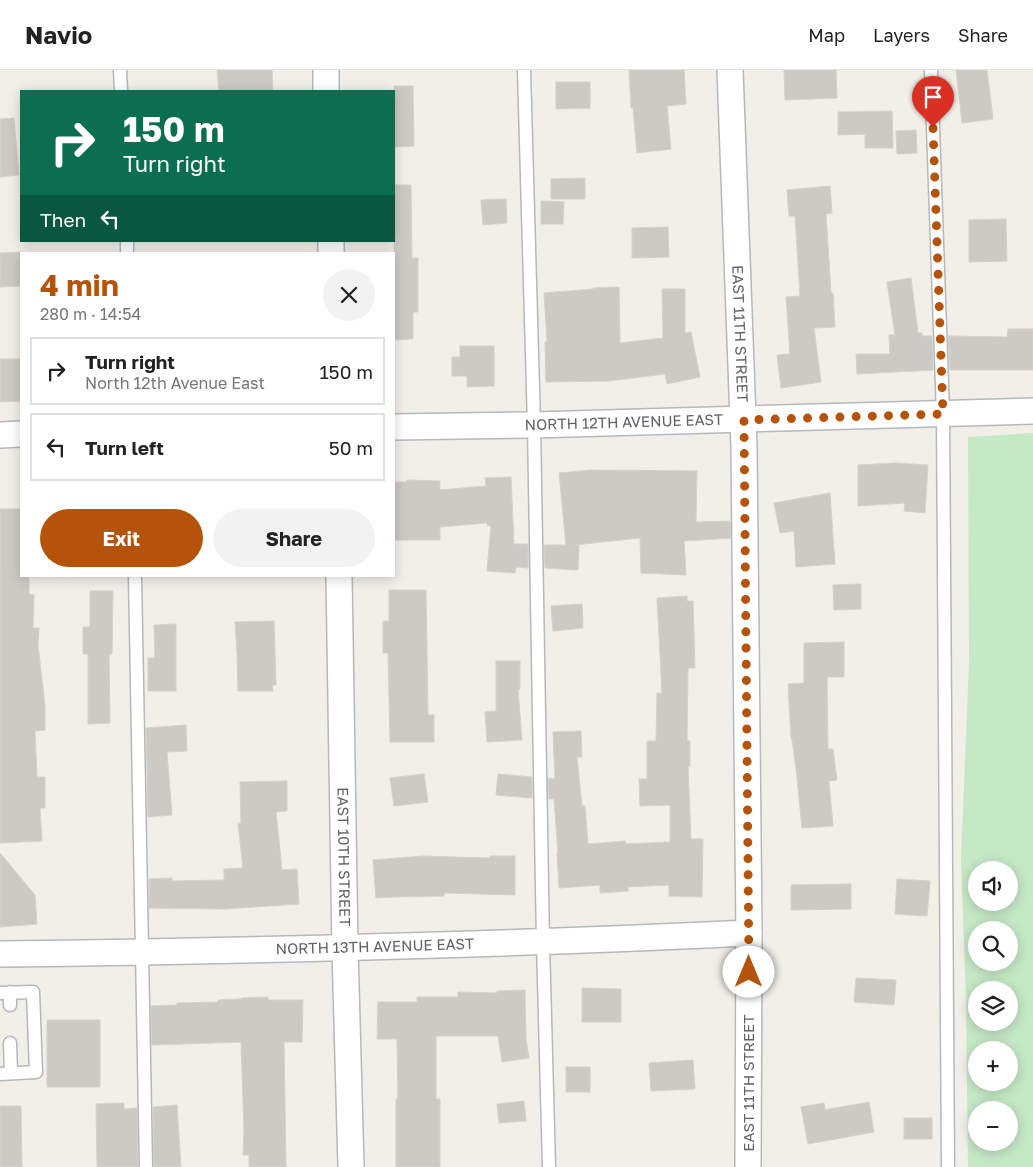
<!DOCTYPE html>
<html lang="en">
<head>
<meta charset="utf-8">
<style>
	:root { --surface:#fff; --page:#f2f2f2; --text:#222; --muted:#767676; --line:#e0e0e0; --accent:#b45309 }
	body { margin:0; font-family:"Golos Text",sans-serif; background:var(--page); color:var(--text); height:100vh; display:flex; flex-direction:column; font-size:19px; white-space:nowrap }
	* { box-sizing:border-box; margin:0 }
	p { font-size:16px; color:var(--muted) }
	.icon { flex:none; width:28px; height:28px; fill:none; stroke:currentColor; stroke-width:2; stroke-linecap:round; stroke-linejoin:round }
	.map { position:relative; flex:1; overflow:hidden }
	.panel { position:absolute; left:20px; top:182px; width:375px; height:325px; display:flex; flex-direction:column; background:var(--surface); border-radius:0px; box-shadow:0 2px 12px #0003 }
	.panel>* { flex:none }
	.top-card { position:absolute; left:20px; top:20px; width:375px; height:152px; border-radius:0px; box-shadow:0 2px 12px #0003; background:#0b6e4f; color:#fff; overflow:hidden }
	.tools { position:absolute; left:968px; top:791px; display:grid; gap:10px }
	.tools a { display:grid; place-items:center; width:50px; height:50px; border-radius:50%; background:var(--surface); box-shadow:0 2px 12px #0003; font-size:25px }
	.pin { position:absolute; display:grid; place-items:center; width:42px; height:42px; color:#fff; margin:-51px -21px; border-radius:50% 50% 50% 0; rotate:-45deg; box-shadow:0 0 5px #0007 }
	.pin .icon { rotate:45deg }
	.me { position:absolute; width:55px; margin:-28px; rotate:0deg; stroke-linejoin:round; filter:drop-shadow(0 0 4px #0008) }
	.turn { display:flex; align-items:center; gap:18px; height:105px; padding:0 20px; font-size:22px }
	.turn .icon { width:65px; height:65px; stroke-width:2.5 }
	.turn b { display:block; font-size:35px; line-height:42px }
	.then { display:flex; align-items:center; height:48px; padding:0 20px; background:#0003; gap:10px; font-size:19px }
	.round { display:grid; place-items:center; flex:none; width:52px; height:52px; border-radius:26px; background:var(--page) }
	.head { display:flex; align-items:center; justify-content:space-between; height:85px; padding:0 20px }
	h1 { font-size:30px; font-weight:700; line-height:38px; color:var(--accent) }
	.primary-button { display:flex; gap:10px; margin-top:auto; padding:10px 20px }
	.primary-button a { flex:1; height:58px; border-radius:30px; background:var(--accent); color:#fff; font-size:20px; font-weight:700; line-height:58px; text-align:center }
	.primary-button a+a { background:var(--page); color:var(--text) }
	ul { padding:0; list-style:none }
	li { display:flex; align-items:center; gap:15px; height:68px; margin:0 10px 8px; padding:0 10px; border:2px solid var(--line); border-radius:0px }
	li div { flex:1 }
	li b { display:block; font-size:19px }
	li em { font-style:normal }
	header { display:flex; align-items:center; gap:30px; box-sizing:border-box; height:70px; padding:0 25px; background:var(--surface); border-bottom:1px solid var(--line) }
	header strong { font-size:24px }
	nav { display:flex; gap:28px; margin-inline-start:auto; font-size:18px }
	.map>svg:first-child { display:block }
</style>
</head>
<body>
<header>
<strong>Navio</strong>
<nav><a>Map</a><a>Layers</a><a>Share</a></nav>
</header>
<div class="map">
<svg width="1033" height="1097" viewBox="0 0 1033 1097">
	<rect width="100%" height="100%" fill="#f1efe8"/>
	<path fill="#c5e8c5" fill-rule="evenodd" d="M1033 363V1097H968L966 929 961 789 969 593 968 367ZM976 800H1009V832H976ZM976 860H1009V892H976ZM976 920H1009V952H976ZM976 980H1009V1012H976ZM976 1040H1009V1072H976Z"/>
	<g fill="#cccac5" stroke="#d6d1c6">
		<polygon points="217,0 272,0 273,21 219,21"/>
		<polygon points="629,0 684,0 686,34 667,36 671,79 637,83 633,38 631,38"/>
		<polygon points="784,0 836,0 837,28 785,30"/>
		<polygon points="956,0 987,0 993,49 962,53"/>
		<polygon points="556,12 590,12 590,38 556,39"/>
		<polygon points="394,16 413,16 414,76 394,77"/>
		<polygon points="892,41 893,78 865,78 865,64 838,65 838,42"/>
		<polygon points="14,48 19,105 0,107 0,49"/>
		<polygon points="916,60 917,83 897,84 896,61"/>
		<polygon points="585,108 585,129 551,129 551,109"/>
		<polygon points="394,115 411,115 412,188 418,188 418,242 413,242 413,269 394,270"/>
		<polygon points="830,116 832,143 826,144 831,223 833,223 835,257 814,258 821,312 781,318 777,285 790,284 786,227 800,226 795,146 789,146 787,120"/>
		<polygon points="506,129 507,153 483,155 481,130"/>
		<polygon points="541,131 564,132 563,154 541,154"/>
		<polygon points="1006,149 1007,191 969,192 969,150"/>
		<polygon points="668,157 669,187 632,188 632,158"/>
		<polygon points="21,182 21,216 0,217 0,183"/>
		<polygon points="911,208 918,263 922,263 922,266 932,266 933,300 857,304 856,284 890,284 889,265 895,265 887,212"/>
		<polygon points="619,217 620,273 663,268 662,219 685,219 685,263 691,262 700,307 667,314 665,304 609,311 546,312 545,272 547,272 544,223 593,219 593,218"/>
		<polygon points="1008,259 1033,259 1033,300 950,300 948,266 1007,267"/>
		<polygon points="460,276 494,276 494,316 467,317 467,306 452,306 452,287 460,287"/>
		<polygon points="0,289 21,289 21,331 0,332"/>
		<polygon points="895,393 928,395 925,443 904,441 905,433 858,436 858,395"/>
		<polygon points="590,400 697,401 696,452 730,451 731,468 684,471 686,505 641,503 640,468 574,475 579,475 578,500 545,498 544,475 566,475 559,403"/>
		<polygon points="511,407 514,474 528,474 528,498 516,497 515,503 487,501 491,455 488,456 487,453 440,457 440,470 394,470 394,412 407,412 407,410 440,411 440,420 486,416 485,408"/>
		<polygon points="830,423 835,494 796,497 794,461 780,463 774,433"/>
		<polygon points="0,439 21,439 21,506 29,506 29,524 34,525 33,558 39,558 38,575 45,636 45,660 35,661 37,707 45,707 45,738 40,738 42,771 0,773"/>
		<polygon points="861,514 861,539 834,540 833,515"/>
		<polygon points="389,520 426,520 428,645 434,645 434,672 390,672 388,583 383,583 383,551 389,551"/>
		<polygon points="90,521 113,521 112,584 109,584 110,653 88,654 88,584 83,584 83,557 90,557"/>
		<polygon points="687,526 687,531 693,531 695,598 688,598 687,671 690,671 690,696 688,696 691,769 703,769 702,827 669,826 669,815 628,817 628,821 600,823 600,815 559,818 557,783 558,783 554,729 549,729 548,708 555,709 553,662 581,661 582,687 577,687 582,736 585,736 588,774 625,771 626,774 670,772 670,735 640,736 639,709 647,709 647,671 656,671 657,623 662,623 657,528"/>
		<polygon points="582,534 583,558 553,561 551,536"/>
		<polygon points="274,551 276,615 272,615 273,621 238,621 237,582 235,552"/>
		<polygon points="176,554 176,621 148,621 148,588 155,588 154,555"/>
		<polygon points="844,572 844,607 827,607 828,679 833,679 837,710 829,711 833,756 802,758 797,707 792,669 791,669 788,614 804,613 804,573"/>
		<polygon points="496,591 520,591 520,619 518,619 522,670 487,672 485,642 496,641"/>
		<polygon points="186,655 187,681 167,682 172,745 148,747 146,658"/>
		<polygon points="424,704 428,732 394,736 390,708"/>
		<polygon points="498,704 532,707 532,728 496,725"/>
		<polygon points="287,711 287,741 276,742 282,800 297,799 299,834 225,839 149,838 149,809 172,808 172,811 224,810 224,799 243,798 238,753 241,753 240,712"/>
		<polygon points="0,783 35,825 37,854 0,857"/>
		<polygon points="422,786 490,788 490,786 515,786 515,825 444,823 444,826 395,827 376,828 373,790"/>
		<polygon points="897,809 930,811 927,846 895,844"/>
		<polygon points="851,814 851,839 791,840 791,815"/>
		<polygon points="856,908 896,910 894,935 854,932"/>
		<polygon points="582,918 621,919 621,952 582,952"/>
		<polygon points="525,920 526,969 529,988 502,992 498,966 436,966 436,1029 440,1029 440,1097 396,1097 396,1029 398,1029 397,969 377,969 378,932 417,932 417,927 458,927 458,922 497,923 497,921"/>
		<polygon points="268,927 268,930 303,930 302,972 284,972 286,1097 249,1097 249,1085 243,1085 244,1062 241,972 152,975 151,936 177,935 177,933 218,932 218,930 241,929 241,928"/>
		<rect x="47" y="950" width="53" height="67"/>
		<polygon points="693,990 695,1019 651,1021 649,993"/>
		<rect x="566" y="997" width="24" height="25"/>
		<polygon points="524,1031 526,1051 499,1053 497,1034"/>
		<polygon points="869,1032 874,1062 808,1074 801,1037 824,1033 825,1040"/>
		<polygon points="124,1033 124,1039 137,1038 138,1097 97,1097 96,1034"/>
		<polygon points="177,1035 181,1097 154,1097 153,1037"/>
		<polygon points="0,1036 21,1036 22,1097 0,1097"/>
		<rect x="904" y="1048" width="28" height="21"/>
	</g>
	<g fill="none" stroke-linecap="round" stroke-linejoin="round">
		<g stroke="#b5b8bc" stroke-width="15">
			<g id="service">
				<polyline points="120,0 121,21"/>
				<polyline points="524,0 534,355 543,873 549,1097"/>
				<polyline points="931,0 943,344 948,1097"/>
				<polyline points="127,171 127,184"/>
				<polyline points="135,506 146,1097"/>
				<polyline points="10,922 10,935"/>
				<polyline points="0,923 33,922 36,1002 0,1004"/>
				<polyline points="10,973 11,1003"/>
			</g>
		</g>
		<g stroke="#b5b8bc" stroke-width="28">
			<g id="minor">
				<polyline points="326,0 326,21"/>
				<path id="s1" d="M730 0 744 376 749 863 748 1097"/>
				<polyline points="331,171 331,184"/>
				<path id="s2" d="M394 357 534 355 1033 341"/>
				<polyline points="0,365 21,364"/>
				<path id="s3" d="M339 506 345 879 351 1097"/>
				<path id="s4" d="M0 884C250 881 499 875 749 863"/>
			</g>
		</g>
		<use href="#service" stroke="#fff" stroke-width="12"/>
		<use href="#minor" stroke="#fff" stroke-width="25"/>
	</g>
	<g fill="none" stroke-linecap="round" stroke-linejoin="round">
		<polyline stroke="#b45309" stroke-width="9" stroke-dasharray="0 16.2" points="749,902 744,350 943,344 933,57"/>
	</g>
	<g text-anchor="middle" stroke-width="4" stroke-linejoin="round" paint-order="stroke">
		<g font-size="15" fill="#5f6368" stroke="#fff">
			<text dy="5" stroke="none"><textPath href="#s1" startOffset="264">EAST 11TH STREET</textPath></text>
			<text dy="5" stroke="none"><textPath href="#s2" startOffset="230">NORTH 12TH AVENUE EAST</textPath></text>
			<text dy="5" stroke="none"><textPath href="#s3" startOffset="281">EAST 10TH STREET</textPath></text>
			<text dy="5" stroke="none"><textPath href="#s4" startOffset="375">NORTH 13TH AVENUE EAST</textPath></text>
			<text transform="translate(749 1013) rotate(-90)" y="5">EAST 11TH STREET</text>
		</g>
	</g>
</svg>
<div class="tools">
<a><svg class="icon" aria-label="sound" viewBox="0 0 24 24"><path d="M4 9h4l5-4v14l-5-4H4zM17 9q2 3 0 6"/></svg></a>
<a><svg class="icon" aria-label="search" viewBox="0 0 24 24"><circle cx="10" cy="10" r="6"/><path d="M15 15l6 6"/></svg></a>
<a><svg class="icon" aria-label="layers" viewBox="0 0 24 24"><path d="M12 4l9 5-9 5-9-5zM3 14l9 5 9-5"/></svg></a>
<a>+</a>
<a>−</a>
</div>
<div class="pin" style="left:933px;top:57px;background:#d93025"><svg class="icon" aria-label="arrive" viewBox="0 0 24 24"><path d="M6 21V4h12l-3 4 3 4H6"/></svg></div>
<svg class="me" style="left:749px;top:902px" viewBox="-20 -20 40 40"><circle r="19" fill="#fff"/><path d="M0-13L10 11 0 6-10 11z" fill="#b45309"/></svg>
<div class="top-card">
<div class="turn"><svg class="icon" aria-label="right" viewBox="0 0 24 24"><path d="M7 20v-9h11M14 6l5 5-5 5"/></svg><div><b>150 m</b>Turn right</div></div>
<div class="then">Then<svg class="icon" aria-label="left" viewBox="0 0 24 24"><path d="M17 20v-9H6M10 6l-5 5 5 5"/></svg></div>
</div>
<section class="panel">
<div class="head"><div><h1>4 min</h1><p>280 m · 14:54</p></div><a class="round"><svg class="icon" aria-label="close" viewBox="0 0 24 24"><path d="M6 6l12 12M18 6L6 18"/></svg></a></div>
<ul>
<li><svg class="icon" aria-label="right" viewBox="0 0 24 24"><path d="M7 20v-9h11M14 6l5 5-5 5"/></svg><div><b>Turn right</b><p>North 12th Avenue East</p></div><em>150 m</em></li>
<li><svg class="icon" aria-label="left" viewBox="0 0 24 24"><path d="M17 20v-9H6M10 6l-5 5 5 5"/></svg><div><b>Turn left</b></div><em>50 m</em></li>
</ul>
<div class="primary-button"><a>Exit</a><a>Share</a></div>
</section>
</div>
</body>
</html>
